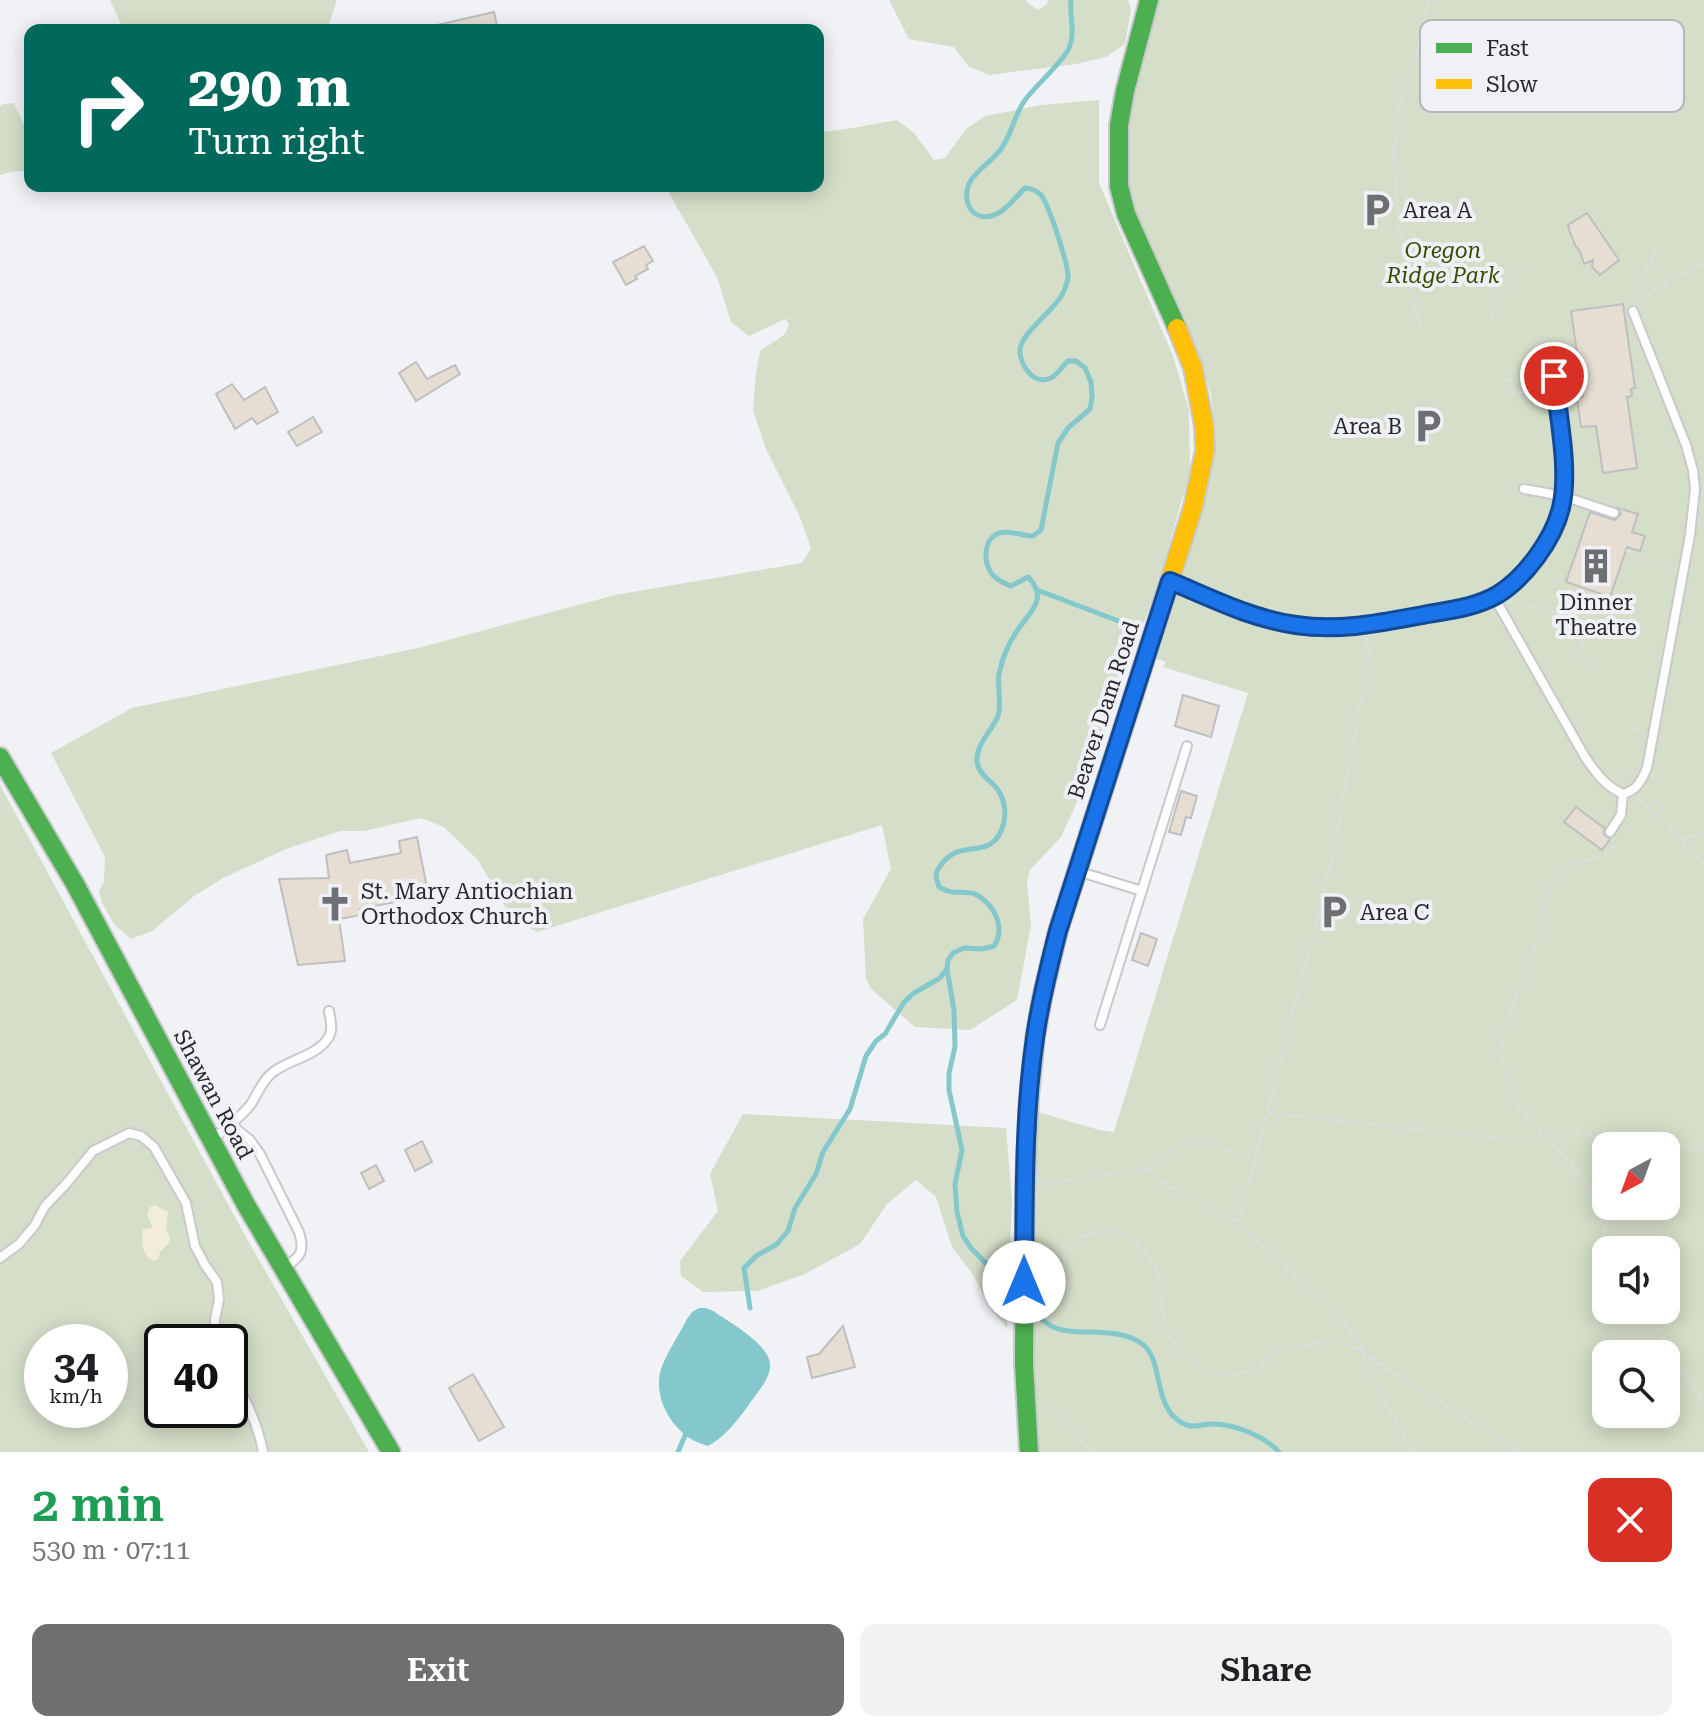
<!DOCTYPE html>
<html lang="en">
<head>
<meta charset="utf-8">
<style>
	:root { --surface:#fff; --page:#f2f2f2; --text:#202124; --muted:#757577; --accent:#6e6f71 }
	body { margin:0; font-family:"Roboto Serif",serif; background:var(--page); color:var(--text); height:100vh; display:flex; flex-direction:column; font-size:30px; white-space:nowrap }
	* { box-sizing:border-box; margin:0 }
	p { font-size:26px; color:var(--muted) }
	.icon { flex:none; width:44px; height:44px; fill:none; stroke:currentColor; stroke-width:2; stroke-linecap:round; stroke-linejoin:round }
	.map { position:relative; height:1452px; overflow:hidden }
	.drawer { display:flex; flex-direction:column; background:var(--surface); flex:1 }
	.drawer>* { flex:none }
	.banner { position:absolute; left:24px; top:24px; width:800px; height:168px; border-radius:16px; box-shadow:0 4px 20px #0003; background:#00695c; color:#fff; overflow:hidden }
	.needle { width:52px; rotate:221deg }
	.controls { position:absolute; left:1592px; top:1132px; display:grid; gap:16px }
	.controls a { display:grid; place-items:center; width:88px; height:88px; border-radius:16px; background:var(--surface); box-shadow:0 4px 20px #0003; font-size:40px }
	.speed { position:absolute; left:24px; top:1324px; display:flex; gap:16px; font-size:40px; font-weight:700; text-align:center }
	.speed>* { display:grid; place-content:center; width:104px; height:104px; border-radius:50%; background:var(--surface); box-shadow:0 4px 20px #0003; line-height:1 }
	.speed small { font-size:20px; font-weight:400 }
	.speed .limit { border:4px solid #111; border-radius:12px; background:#fff; color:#111 }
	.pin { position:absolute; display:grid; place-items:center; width:68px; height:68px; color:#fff; margin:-34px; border:4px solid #fff; border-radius:50%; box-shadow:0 2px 8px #0007 }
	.me { position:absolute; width:88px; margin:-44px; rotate:0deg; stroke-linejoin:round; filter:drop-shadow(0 0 6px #0008) }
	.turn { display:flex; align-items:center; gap:28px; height:168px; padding:0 32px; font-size:36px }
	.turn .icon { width:104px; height:104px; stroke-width:2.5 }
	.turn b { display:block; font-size:56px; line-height:68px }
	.round { display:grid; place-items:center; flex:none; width:84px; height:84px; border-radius:16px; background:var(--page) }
	.head { display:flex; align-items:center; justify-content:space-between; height:136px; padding:0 32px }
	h1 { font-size:48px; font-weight:600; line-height:60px; color:#1e9e55 }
	.action { display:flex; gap:16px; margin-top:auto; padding:16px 32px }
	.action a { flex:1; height:92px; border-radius:16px; background:var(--accent); color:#fff; font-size:32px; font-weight:600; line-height:92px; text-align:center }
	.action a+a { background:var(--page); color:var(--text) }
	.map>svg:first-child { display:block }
</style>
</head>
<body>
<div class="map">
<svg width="1704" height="1452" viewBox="0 0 1704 1452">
	<rect width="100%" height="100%" fill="#f1f2f6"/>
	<g fill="#d4dec8" fill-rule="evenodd">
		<polygon points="110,0 337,0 327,30 124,30"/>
		<polygon points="889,0 1026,0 1029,4 1038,10 1047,4 1048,0 1128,0 1131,9 1125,44 1106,57 1076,64 989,75 968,66 954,47 909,39"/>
		<path d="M1159 0H1704V1452H1037L1032 1411 1034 1187 1038 1112 1099 1130 1114 1132 1248 693 1163 667 1166 662 1154 658 1214 426 1211 395 1203 367 1135 209 1128 185 1129 129 1135 92ZM1606 1146H1666V1206H1606ZM1606 1250H1666V1310H1606ZM1606 1354H1666V1414H1606Z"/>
		<polygon points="1099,100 1099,183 1173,356 1189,410 1190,472 1154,597 1108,710 1104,743 1061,837 1030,870 1027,882 1031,925 1017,1000 970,1030 915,1027 871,989 866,978 863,919 891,869 882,825 537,932 513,920 478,860 444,827 421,818 364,831 340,831 286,849 223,878 194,896 152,931 131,939 114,924 102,903 99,891 104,881 105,857 51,753 132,708 418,648 615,595 802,563 811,548 800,517 766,449 753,410 756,373 760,351 785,334 789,324 785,319 749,336 731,322 717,277 665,186 818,186 818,132 841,130 897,120 914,133 934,160 945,158 966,129 985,116 1042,105"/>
		<polygon points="14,103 30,138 30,170 11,172 0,175 0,106 3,104"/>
		<path d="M0 785 247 1239 369 1452H0ZM42 1342H110V1410H42ZM162 1342H230V1410H162Z"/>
		<polygon points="743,1114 1006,1128 1012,1201 1007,1328 993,1311 971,1272 952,1247 936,1197 916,1180 887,1204 860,1244 805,1274 757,1291 703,1292 681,1276 680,1261 718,1211 710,1174"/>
	</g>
	<path fill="#f2ecda" d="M155 1205 168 1212 166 1228 170 1237 169 1243 160 1252 158 1259 154 1261C142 1257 141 1240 143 1229L151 1228 152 1226 147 1215 150 1207Z"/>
	<path fill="#84c8cc" d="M699 1308H706L713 1311C729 1322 772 1345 770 1367 769 1381 755 1395 748 1406 736 1422 725 1437 708 1446 702 1444 696 1442 691 1439 669 1425 653 1395 661 1369 667 1352 679 1335 687 1319L692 1312Z"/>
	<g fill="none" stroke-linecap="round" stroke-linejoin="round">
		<g stroke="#84c8cc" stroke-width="5">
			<polyline points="1037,590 1137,628"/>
			<path d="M1017 1295 971 1248 963 1236 957 1212 956 1199 955 1184 962 1150 949 1090V1073L955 1047 954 1010 947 969 948 960 953 953 964 948 982 949 994 946C1006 928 995 906 977 895 969 891 960 893 952 892 947 891 943 889 939 887 938 883 936 879 936 875 937 867 948 856 955 853 971 846 988 853 999 835 1008 819 1007 798 993 784 987 779 981 774 978 766 972 748 992 731 998 716 1002 703 997 687 999 674 1002 660 1007 646 1015 634 1026 615 1051 600 1028 577L1011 586C1004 583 994 579 990 571 984 560 984 542 995 535 1005 528 1022 536 1033 536L1041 530 1058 443 1068 428 1090 409 1092 397 1091 382 1085 368 1076 361H1068C1063 366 1057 375 1051 378 1033 386 1019 364 1020 349 1022 333 1052 312 1062 295 1064 291 1067 283 1068 278 1069 266 1049 205 1041 195 1036 190 1032 189 1025 188 1013 200 999 221 980 216 974 214 970 210 968 204 960 177 988 167 1001 149 1012 134 1014 115 1025 100 1036 85 1063 62 1069 48 1076 32 1069 16 1071 0"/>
			<polyline points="750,1308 744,1268 756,1256 777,1244 788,1231 795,1208 816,1174 823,1152 850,1109 866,1056 876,1041 885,1034 904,1002 914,993 940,978 947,969"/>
			<path d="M1033 1310C1038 1316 1044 1322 1051 1326 1074 1338 1115 1325 1141 1343 1165 1359 1151 1405 1182 1423 1193 1429 1202 1424 1212 1424 1235 1424 1264 1436 1279 1452"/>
			<polyline points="678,1452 687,1431"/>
		</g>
	</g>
	<g fill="#e6ddd3" stroke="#bfbfc0" stroke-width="2">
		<polygon points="494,12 498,30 438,30 437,25"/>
		<polygon points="1587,213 1619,260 1600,275 1592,267 1593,260 1584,264 1580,252 1575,245 1570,232 1568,225"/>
		<polygon points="644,246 653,261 646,265 648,269 635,276 637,279 626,285 613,262"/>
		<polygon points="1623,304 1635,388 1631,389 1632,396 1627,397 1637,468 1603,473 1596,426 1581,427 1577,398 1583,397 1571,311"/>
		<polygon points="416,362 427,379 455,365 460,374 416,401 399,373"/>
		<polygon points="232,384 244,400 265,387 278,412 257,424 252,418 235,429 216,394"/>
		<polygon points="313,417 322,432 297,446 288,432"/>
		<polygon points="1618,508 1638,514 1632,532 1645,536 1640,551 1627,547 1610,597 1566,582 1590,512 1615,520 1621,514"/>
		<polygon points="1183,695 1219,706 1211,737 1175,726"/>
		<polygon points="1181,791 1197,796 1191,818 1186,817 1181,835 1169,832"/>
		<polygon points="1576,807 1604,828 1604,834 1610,839 1602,850 1564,822"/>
		<polygon points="417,837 427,888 408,892 410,899 360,909 361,915 339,919 345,961 298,965 279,879 329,878 326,855 347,850 350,863 401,853 399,841"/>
		<polygon points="1141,933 1157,939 1148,966 1132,960"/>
		<polygon points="422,1141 432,1162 415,1171 405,1150"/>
		<polygon points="376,1165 384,1181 369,1189 361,1173"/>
		<polygon points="843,1326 855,1367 812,1378 807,1357 819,1354"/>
		<polygon points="473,1374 504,1427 479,1441 449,1388"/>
	</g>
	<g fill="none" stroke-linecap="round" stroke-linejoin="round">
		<g stroke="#c9c9cc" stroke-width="12">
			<g id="lane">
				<polyline points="1524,489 1563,496 1614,513"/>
				<path d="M1171 581C1210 598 1249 616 1292 625 1336 634 1381 623 1425 615 1449 610 1474 608 1496 596 1523 580 1553 540 1561 510 1570 473 1558 415 1554 376"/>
				<path d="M1494 597 1585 757C1596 773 1605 786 1623 794 1637 790 1641 782 1647 768L1690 535 1695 489 1693 470 1686 445 1633 311"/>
				<polyline points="1610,832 1621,815 1623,794"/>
				<polyline points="1077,871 1142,891"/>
				<polyline points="1100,1025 1187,746"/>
				<path d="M231 1125 250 1140 260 1154 299 1232C305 1251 301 1257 284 1268"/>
				<path d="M214 1138C227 1128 241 1117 251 1104 258 1093 262 1081 272 1073 288 1060 313 1057 326 1041 334 1032 331 1022 329 1011"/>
				<polyline points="0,1258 19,1244 35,1225 45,1206 66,1184 93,1151 129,1133 141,1136 154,1147 186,1203 195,1246 205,1265 217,1282 219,1299 215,1320 215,1342"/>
				<path d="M230 1373C245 1397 258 1424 263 1452"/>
			</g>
		</g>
		<g stroke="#c9c9cc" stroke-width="22">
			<g id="fast">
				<polyline points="1149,0 1125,91 1119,125 1119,186 1126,214 1177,328"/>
				<polyline points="0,757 75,884 246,1205 391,1452"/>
				<polyline points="1029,1452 1024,1364 1025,1186 1029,1097 1035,1038 1042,998 1058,931 1133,697"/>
			</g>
		</g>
		<g stroke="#c9c9cc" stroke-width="22">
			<polyline id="slow" points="1133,697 1193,507 1205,450 1204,426 1193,368 1177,328"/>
		</g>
		<g stroke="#dddede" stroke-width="3" stroke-dasharray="6 4" stroke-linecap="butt">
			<polyline points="1635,300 1638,289 1659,244"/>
			<path d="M1640 304C1658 284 1680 274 1704 264"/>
			<polyline points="1490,317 1512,278 1527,264"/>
			<polyline points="1420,329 1400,233 1393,155 1401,95 1417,52 1429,1 1439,0"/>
			<polyline points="1506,381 1542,377"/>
			<polyline points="1508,394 1543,390"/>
			<polyline points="1626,550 1673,572"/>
			<path d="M1509 601C1532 607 1577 611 1581 638 1583 650 1580 660 1588 669"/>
			<polyline points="1633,729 1642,730"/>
			<polyline points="1626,771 1628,779"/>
			<polyline points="1639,798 1681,839 1704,864"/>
			<polyline points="1681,839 1704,834"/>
			<polyline points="1269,1113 1526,1141 1542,1133 1582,1133 1621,1143 1646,1142 1704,1148"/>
			<polyline points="1147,1169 1153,1177 1238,1223 1342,1318 1363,1353 1377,1386 1412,1452"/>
			<polyline points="1045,1184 1147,1169 1181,1146 1202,1143 1223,1148 1255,1160 1331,864 1369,655 1366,638"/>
			<polyline points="1238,1223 1255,1161"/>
			<polyline points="1614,1250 1588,1189 1581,1177 1554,1144 1511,1099 1501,1055 1502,1035 1533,951 1551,883 1575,864 1608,854 1617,841"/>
			<polyline points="1044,1284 1054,1286 1058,1284 1067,1245 1086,1235 1109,1230 1130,1236 1143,1249 1159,1274 1164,1326 1172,1342 1185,1356 1203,1370 1233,1375 1261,1366 1280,1351 1327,1341 1337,1341 1363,1353 1518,1452"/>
			<polyline points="1648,1310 1679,1368 1704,1404"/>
			<polyline points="1043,1404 1061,1416 1092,1452"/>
		</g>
		<use href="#lane" stroke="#fdfdfe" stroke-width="8"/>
		<use href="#fast" stroke="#4caf50" stroke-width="18"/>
		<use href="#slow" stroke="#ffc107" stroke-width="18"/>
	</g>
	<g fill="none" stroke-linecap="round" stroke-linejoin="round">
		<g stroke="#114b97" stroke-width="20">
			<path id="route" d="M1024 1282C1025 1201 1023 1119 1035 1038 1040 1002 1049 966 1058 931L1170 581C1211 598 1252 619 1296 625 1341 632 1384 622 1428 614 1451 610 1476 607 1497 595 1525 578 1553 540 1561 508 1570 470 1558 416 1554 376"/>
		</g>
		<use href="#route" stroke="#1a73e8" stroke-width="14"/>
	</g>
	<defs>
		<g id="parking-bare" transform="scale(2.76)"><path d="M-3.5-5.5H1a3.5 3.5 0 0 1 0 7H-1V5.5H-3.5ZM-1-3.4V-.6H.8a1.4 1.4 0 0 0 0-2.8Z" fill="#6e6f71" stroke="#f0f1f7" stroke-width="2.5" paint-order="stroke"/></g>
		<g id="building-bare" transform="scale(2.76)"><path d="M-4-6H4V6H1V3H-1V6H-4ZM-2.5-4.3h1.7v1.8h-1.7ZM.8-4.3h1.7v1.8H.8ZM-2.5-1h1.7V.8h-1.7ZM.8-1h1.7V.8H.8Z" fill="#6e6f71" stroke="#f0f1f7" stroke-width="2.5" paint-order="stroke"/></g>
		<g id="church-bare" transform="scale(2.76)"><path d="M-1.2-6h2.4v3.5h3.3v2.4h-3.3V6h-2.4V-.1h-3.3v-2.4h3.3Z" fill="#6e6f71" stroke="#f0f1f7" stroke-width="2.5" paint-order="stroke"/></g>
	</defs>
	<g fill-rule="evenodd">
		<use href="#parking-bare" x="1377" y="210"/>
		<use href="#parking-bare" x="1428" y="426"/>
		<use href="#building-bare" x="1596" y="566"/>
		<use href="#church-bare" x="335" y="904"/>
		<use href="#parking-bare" x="1334" y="912"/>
	</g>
	<g text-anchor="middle" stroke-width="8" stroke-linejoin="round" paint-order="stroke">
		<g font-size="22" fill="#28282a" stroke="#f0f1f7" text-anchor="start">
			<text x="1403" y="218">Area A</text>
			<text x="1402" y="434" text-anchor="end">Area B</text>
			<text x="1596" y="610" text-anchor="middle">Dinner<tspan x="1596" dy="25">Theatre</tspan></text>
			<text x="361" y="899">St. Mary Antiochian<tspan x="361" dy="25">Orthodox Church</tspan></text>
			<text x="1360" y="920">Area C</text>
		</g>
		<g font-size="22" font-style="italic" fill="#364c02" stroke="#f0f1f7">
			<text x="1443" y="258">Oregon<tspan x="1443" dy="25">Ridge Park</tspan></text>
		</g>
		<g font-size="22" fill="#28282a" stroke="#f0f1f7">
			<text transform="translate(1103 710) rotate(-72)" y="8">Beaver Dam Road</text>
			<text transform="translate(214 1094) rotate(62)" y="8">Shawan Road</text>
		</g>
	</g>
	<rect x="1420" y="20" width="264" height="92" rx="12" fill="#f0f1f7" stroke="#b4b5ba" stroke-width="2"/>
	<rect x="1436" y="43" width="36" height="10" fill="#4caf50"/>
	<rect x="1436" y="79" width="36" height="10" fill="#ffc107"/>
	<g font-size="22" fill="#28282a">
		<text x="1486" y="56">Fast</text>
		<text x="1486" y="92">Slow</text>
	</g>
</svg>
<div class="controls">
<a><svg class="needle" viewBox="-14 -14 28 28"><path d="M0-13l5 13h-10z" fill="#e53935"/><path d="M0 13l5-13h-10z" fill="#757577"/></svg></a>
<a><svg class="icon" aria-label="sound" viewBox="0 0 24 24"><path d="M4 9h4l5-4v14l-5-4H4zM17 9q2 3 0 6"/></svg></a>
<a><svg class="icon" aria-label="search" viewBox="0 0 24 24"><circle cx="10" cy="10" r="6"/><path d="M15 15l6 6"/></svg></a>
</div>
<div class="speed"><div>34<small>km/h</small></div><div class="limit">40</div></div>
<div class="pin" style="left:1554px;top:376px;background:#d93025"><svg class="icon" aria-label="arrive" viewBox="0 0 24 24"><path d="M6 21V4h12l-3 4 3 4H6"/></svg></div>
<svg class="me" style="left:1024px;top:1282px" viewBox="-20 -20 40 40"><circle r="19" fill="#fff"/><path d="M0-13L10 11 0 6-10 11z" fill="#1a73e8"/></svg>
<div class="banner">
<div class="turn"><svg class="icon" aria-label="right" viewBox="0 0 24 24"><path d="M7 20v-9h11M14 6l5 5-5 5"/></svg><div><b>290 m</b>Turn right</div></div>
</div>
</div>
<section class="drawer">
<div class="head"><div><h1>2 min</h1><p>530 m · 07:11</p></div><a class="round" style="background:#d93025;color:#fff"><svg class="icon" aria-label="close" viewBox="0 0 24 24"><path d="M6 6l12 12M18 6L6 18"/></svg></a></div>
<div class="action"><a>Exit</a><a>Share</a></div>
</section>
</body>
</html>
